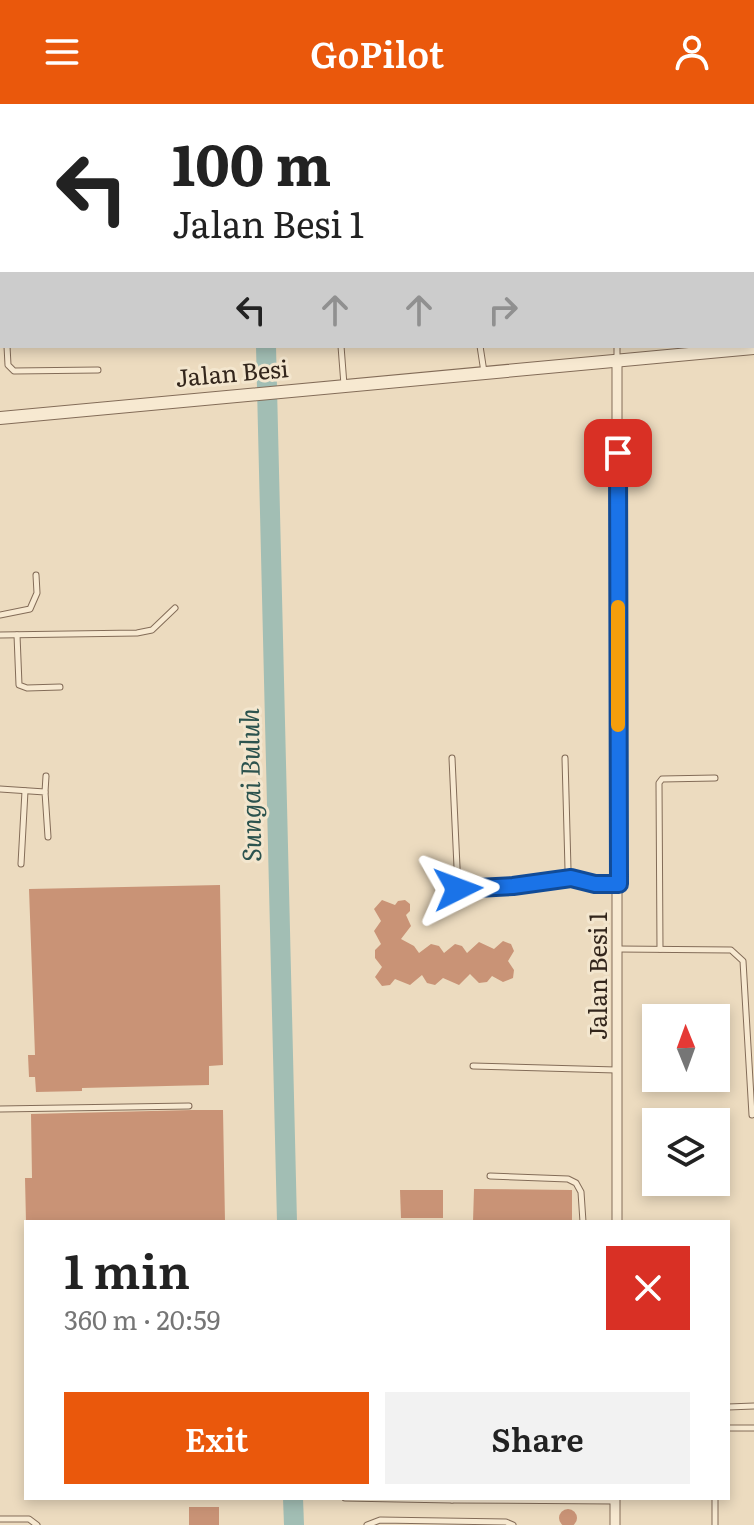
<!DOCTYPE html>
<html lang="en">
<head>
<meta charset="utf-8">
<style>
	:root { --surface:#fff; --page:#f2f2f2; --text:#222; --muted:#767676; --accent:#ea580c }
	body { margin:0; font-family:Literata,serif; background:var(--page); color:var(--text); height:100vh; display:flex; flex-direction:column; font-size:30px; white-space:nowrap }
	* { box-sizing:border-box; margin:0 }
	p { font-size:26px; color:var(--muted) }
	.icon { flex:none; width:44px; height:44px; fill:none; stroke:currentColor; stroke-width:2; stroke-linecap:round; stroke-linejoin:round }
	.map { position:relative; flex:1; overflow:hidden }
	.details { position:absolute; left:24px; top:1116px; width:706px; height:280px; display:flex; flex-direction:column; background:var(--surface); border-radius:0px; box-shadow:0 4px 12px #0003 }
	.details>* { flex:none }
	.hud { position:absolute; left:0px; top:0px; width:754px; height:244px; box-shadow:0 4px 12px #0003; background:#fff; color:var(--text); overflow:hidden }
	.needle { width:52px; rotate:359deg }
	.fabs { position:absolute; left:642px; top:900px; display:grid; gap:16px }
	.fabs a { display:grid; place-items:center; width:88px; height:88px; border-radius:0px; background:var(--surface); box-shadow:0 4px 12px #0003; font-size:40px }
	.pin { position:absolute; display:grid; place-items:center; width:68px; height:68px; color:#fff; margin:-34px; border-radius:16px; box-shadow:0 4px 12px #0006 }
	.me { position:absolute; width:88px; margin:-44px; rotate:87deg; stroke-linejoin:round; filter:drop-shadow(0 0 6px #0008) }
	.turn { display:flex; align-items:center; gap:28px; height:168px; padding:0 40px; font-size:36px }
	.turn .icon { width:104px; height:104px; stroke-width:2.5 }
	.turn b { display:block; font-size:56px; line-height:68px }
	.lanes { display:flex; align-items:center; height:76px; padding:0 40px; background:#0003; justify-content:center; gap:40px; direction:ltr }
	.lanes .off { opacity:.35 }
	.round { display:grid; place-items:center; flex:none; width:84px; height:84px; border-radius:0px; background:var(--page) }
	.overview { display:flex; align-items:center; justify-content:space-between; height:136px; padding:0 40px }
	h1 { font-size:48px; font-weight:600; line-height:60px }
	.cta { display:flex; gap:16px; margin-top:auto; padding:16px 40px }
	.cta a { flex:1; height:92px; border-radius:0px; background:var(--accent); color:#fff; font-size:32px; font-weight:600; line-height:92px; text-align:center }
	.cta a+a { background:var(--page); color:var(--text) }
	header { display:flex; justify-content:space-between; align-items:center; height:104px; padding:0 40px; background:var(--accent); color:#fff; font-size:36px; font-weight:600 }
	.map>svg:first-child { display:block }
</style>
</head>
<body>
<header><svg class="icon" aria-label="menu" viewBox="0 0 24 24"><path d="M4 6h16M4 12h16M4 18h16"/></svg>GoPilot<svg class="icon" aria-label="person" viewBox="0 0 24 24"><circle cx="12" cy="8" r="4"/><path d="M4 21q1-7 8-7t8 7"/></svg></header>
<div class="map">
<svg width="754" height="1421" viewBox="0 0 754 1421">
	<rect width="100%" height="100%" fill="#ecdbbf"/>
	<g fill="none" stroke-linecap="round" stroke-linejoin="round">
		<g stroke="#a2beb4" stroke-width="20">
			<polyline points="268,0 269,2"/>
			<polyline points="266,242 287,1118"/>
			<polyline points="293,1394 294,1421"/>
		</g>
	</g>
	<g fill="#c99376">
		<polygon points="220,781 223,961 209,962 209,981 82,984 82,987 36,988 35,973 29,973 28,951 35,951 29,785"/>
		<polygon points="382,796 395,801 398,797 405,796 410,800 410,807 406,811 411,822 401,835 414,842 419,849 431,840 439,842 444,849 455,840 462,842 467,849 479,838 494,845 503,837 511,840 514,847 508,857 514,866 513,874 503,878 492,872 487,878 479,879 470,870 459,881 443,874 435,881 427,879 422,871 410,881 395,875 390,881 382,882 375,873 382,863 375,854 375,846 381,840 374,827 381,817 374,805"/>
		<polygon points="192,1006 223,1006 225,1118 26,1118 25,1074 32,1074 31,1010"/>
		<polygon points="474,1085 572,1086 572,1118 473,1118"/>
		<polygon points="400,1086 443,1086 443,1114 401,1114"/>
		<rect x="189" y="1403" width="30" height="18"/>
		<circle cx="568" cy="1414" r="9"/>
	</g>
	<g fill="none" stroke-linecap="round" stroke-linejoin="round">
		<g stroke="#836c58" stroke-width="7">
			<g id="service">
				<polyline points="451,0 451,2"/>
				<polyline points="0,44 2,95"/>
				<polyline points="0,149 2,149"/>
				<polyline points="7,242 8,261 14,267 98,266"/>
				<polyline points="341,242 344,281"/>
				<polyline points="480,242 484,268"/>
				<polyline points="617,242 617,257"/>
				<polyline points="0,511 30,505 37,489 36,471"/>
				<polyline points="0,531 137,529 152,526 175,504"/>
				<polyline points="17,531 19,581 27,584 60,583"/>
				<polyline points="452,654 458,785 513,782 571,774"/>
				<polyline points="565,654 568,765 571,774 595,780 618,780"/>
				<polyline points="0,685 45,688 48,733"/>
				<polyline points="45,688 46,672"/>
				<polyline points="21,760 25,687"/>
				<polyline points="619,845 731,846 743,857 752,1011"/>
				<polyline points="660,845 659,679 662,675 715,674"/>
				<polyline points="473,962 616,966"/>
				<polyline points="0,1005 189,1002"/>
				<polyline points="490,1072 568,1075 576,1079 581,1088 583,1118"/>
				<polyline points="728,1303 754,1302"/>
				<polyline points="728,1324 754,1324"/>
				<polyline points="345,1394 452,1396"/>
				<polyline points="452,1394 452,1396 614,1397"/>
				<polyline points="0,1415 29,1415 37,1421"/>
				<polyline points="367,1421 380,1416 506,1418 513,1421"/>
				<polyline points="715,1421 715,1394"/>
			</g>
		</g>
		<g stroke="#836c58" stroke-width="11">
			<g id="minor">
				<polyline points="617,257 617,1118"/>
				<polyline points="615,1394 615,1421"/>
			</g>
		</g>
		<g stroke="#836c58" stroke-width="14">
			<polyline id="tertiary" points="0,314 754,244"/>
		</g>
		<use href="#service" stroke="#f7e9d1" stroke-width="5"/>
		<use href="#minor" stroke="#f7e9d1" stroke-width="9"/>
		<use href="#tertiary" stroke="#f7e9d1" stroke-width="12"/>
	</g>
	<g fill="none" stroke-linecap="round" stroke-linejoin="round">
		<g stroke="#114b97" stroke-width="20">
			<polyline id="route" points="458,785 513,782 571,774 595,780 619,780 618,349"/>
		</g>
		<use href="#route" stroke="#1a73e8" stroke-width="14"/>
		<polyline stroke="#f59e0b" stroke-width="14" points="618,503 618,621"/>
	</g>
	<g text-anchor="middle" stroke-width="6" stroke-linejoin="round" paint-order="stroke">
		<g font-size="24" fill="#33261c" stroke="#f3e6ce">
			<text transform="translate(232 270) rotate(-5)" y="8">Jalan Besi</text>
			<text transform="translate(599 872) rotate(-90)" y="8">Jalan Besi 1</text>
		</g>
		<g font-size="26" font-style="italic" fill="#2c534e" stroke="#f3e6ce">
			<text transform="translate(251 681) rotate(-91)" y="9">Sungai Buluh</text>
		</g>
	</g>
</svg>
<div class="fabs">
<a><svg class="needle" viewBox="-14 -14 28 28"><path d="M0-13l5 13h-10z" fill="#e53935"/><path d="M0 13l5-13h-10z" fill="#767676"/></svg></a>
<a><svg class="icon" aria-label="layers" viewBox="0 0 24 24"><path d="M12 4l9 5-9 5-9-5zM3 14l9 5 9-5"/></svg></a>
</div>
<div class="pin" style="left:618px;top:349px;background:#d93025"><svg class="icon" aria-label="arrive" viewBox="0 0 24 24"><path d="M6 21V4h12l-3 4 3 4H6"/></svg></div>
<svg class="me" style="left:458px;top:785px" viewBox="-20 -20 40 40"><path d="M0-17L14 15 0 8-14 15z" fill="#1a73e8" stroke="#fff" stroke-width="4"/></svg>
<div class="hud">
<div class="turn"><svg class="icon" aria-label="left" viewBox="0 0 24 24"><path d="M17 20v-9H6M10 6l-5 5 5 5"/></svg><div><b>100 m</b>Jalan Besi 1</div></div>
<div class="lanes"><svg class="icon" aria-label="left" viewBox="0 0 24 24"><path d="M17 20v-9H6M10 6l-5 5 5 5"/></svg><svg class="icon off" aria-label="ahead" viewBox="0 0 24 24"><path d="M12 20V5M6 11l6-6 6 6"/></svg><svg class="icon off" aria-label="ahead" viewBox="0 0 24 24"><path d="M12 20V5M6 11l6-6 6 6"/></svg><svg class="icon off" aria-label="right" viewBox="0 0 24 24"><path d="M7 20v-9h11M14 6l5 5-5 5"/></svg></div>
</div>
<section class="details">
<div class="overview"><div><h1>1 min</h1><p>360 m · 20:59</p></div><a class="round" style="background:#d93025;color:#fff"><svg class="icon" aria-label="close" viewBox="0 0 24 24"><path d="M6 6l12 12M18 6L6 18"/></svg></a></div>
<div class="cta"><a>Exit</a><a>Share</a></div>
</section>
</div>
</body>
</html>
